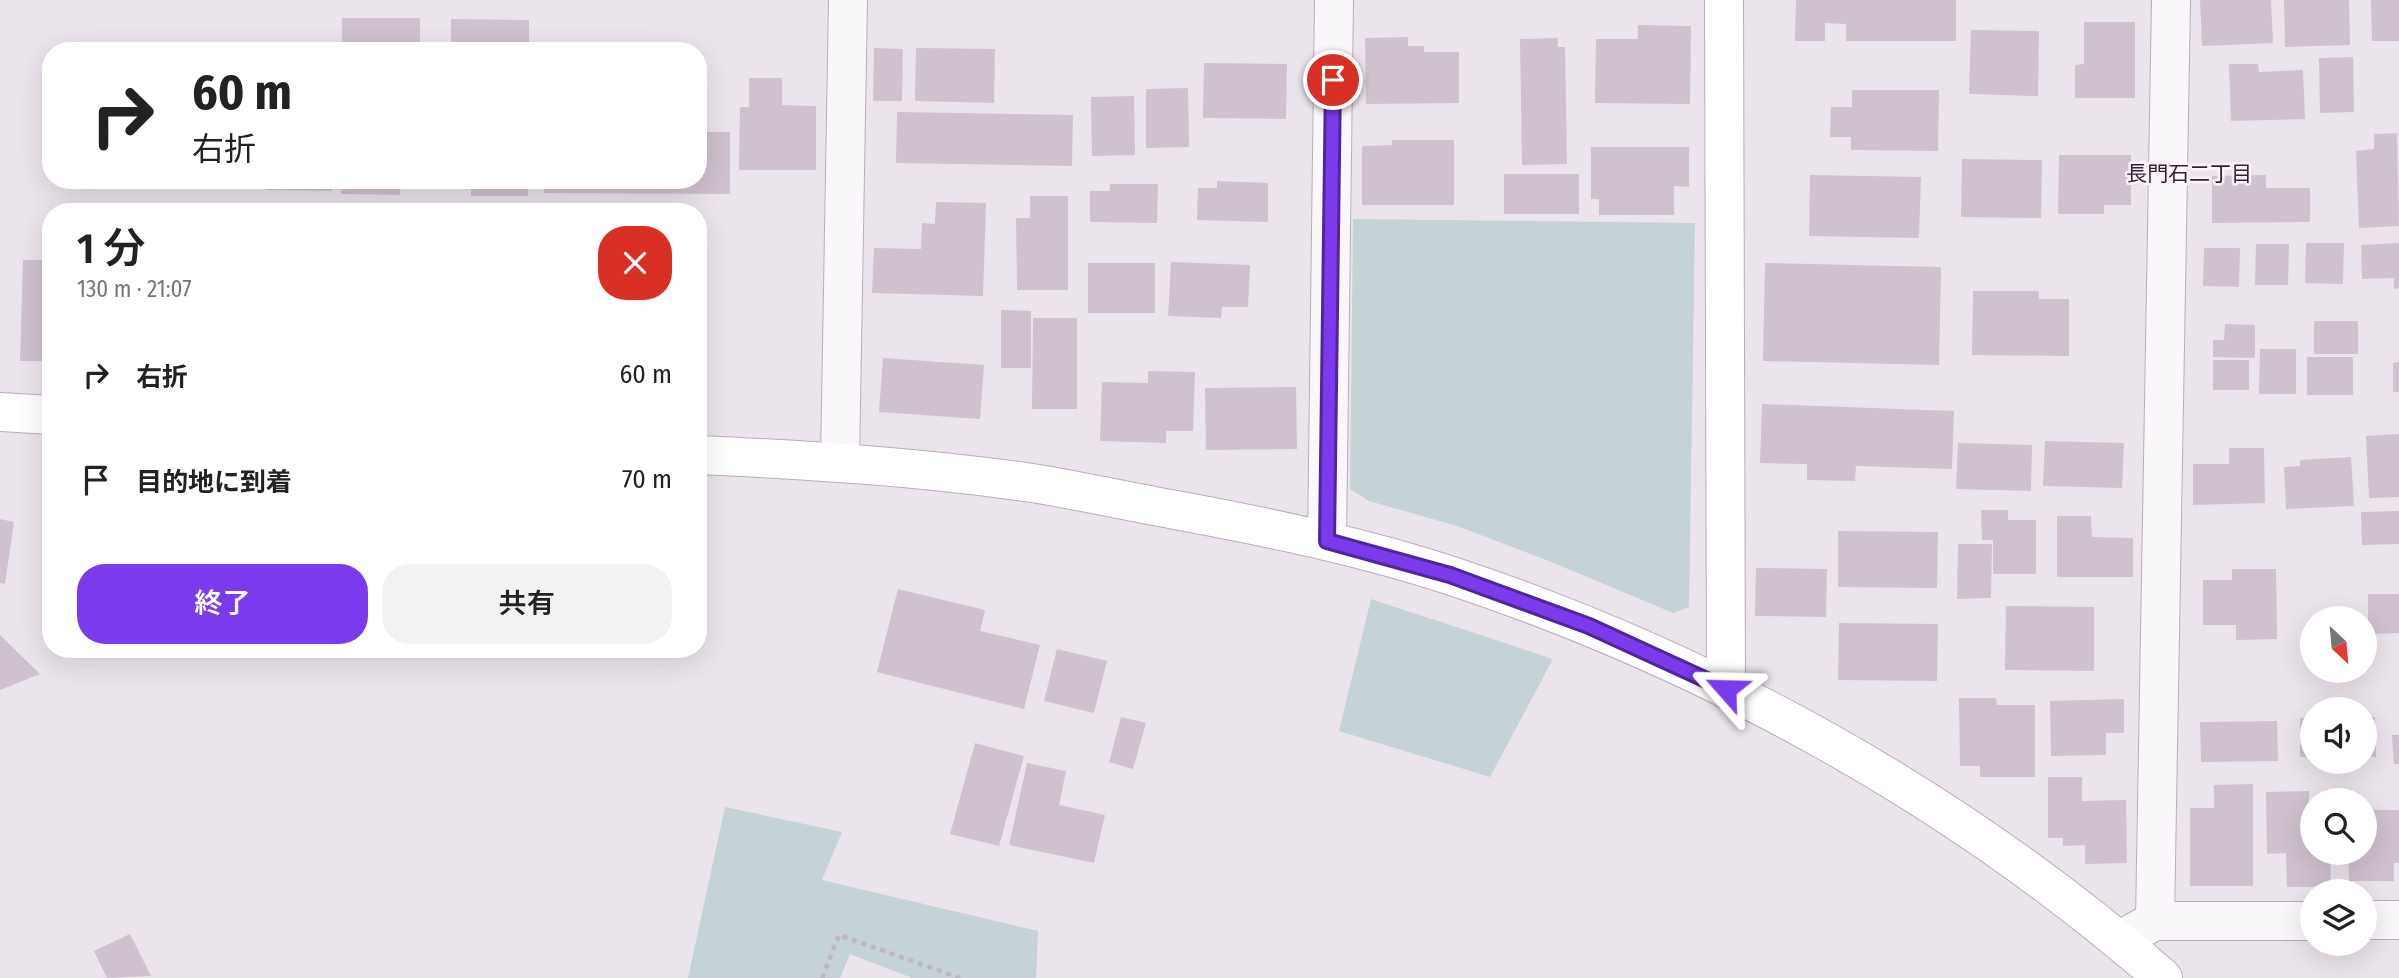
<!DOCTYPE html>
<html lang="ja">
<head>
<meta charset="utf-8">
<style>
	:root { --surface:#fff; --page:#f2f2f2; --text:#222; --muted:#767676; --accent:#7c3aed }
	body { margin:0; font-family:"Fira Sans Condensed","Noto Sans JP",sans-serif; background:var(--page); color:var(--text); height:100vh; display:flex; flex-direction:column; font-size:26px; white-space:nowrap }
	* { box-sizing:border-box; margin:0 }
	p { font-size:23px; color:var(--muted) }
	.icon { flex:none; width:38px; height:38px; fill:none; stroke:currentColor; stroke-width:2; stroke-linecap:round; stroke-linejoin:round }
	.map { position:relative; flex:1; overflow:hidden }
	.drawer { position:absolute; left:42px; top:203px; width:665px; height:455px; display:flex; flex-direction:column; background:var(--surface); border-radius:28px; box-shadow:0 7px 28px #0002 }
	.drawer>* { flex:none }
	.top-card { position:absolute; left:42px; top:42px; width:665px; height:147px; border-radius:28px; box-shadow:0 7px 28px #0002; background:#fff; color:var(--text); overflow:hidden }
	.needle { width:46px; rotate:154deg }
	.buttons { position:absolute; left:2300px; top:606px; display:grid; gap:14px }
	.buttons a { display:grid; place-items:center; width:77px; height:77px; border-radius:50%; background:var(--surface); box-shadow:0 7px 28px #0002; font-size:35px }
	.pin { position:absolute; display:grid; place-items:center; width:60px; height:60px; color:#fff; margin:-30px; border:4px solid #fff; border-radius:50%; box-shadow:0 2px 7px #0007 }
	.me { position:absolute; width:77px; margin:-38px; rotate:295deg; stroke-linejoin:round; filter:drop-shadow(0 0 5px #0008) }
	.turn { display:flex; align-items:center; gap:24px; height:147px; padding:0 35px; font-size:32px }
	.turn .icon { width:91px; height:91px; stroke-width:2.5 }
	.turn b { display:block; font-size:49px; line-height:60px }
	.round { display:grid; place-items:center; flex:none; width:74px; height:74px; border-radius:28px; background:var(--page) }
	.summary { display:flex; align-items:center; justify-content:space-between; height:119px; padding:0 35px }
	h1 { font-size:42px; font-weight:600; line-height:52px }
	.primary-button { display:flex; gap:14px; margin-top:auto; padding:14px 35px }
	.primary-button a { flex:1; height:80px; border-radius:28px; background:var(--accent); color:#fff; font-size:28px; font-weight:600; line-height:80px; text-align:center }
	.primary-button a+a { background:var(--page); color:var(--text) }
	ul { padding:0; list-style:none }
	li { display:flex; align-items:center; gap:21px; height:105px; padding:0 35px }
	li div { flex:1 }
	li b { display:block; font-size:26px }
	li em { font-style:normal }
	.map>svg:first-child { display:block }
</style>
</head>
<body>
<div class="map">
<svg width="2399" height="978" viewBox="0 0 2399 978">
	<rect width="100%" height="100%" fill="#ece4ec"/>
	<g fill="#c5d3d6">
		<polygon points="1353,219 1695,223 1689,607 1673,613 1549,561 1457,526 1369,501 1350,489"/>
		<polygon points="1371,599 1553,659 1490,777 1339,731"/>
		<polygon points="725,807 842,832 822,880 1038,931 1036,978 912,978 850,954 840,978 688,978"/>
	</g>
	<g fill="#cfc1ce">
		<polygon points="1796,0 1956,0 1956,41 1846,41 1846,24 1825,23 1825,41 1795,41"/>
		<polygon points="2200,0 2271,0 2273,43 2202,46"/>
		<polygon points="2284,0 2349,0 2350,45 2285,47"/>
		<polygon points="2371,0 2399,0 2399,41 2372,41"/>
		<rect x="342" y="18" width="78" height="33"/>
		<polygon points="451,19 529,20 529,51 451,51"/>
		<polygon points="2084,22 2135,22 2135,98 2075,98 2075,65 2084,64"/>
		<polygon points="1638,25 1691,26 1690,104 1595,103 1596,39 1638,39"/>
		<polygon points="1971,30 2039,31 2038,96 1969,94"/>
		<polygon points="1408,37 1408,46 1424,46 1424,52 1459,52 1459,103 1366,104 1365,38"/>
		<polygon points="1558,38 1558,47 1565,47 1567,164 1522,165 1520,39"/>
		<polygon points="874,48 903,49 902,101 873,101"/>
		<polygon points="916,48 995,49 994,103 915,101"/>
		<polygon points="2353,57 2354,112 2320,113 2319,58"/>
		<polygon points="1204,63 1287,64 1286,119 1203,118"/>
		<polygon points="2229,64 2258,64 2259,72 2303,70 2305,119 2231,121"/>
		<polygon points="749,78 782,78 782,105 816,106 816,170 739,170 740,107 749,107"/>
		<polygon points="1188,88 1189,147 1146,148 1146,89"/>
		<polygon points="1852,90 1939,90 1938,151 1851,150 1851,137 1830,137 1831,107 1852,107"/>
		<polygon points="1134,96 1135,155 1092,156 1091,97"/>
		<polygon points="897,112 1073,115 1072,166 896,163"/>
		<polygon points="698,132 730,132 730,194 544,193 544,180 698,180"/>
		<polygon points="2397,133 2399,226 2359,228 2356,151 2374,149 2374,134"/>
		<polygon points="1392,140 1454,140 1454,205 1362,205 1362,146 1392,145"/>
		<polygon points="1591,147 1689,147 1689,187 1674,186 1674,215 1599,215 1599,199 1591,199"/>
		<polygon points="2059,155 2131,155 2131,205 2104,205 2104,214 2058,214"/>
		<polygon points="1962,159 2042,160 2041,218 1961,217"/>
		<rect x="1504" y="174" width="75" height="40"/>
		<polygon points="1810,175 1921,177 1919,238 1809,236"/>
		<polygon points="2266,175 2266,188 2310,188 2310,222 2212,223 2212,176"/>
		<polygon points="266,180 332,180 332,191 266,190"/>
		<polygon points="342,180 400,180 400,195 341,194"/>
		<rect x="471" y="180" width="57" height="16"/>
		<polygon points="1217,181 1268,183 1268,222 1197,220 1198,188 1217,188"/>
		<polygon points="1110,184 1158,184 1157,223 1090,222 1090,191 1110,191"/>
		<polygon points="1030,196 1068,196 1068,290 1017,290 1016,218 1030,218"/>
		<polygon points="936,202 986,203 983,296 872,293 874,248 921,249 922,223 935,224"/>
		<rect x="58" y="208" width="21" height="4"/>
		<polygon points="2306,243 2344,243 2343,284 2305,283"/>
		<polygon points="2399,243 2399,288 2394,289 2394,278 2362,279 2361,245"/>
		<polygon points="2256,244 2289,244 2288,285 2255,285"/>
		<polygon points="2204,248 2240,248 2239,287 2203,286"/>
		<polygon points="23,260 51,260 51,361 20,361"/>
		<polygon points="1171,262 1250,265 1248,307 1222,307 1221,318 1168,316"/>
		<rect x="1088" y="263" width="67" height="50"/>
		<polygon points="1765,263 1941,267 1939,365 1763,361"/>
		<polygon points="1973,291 2039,291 2039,299 2069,299 2069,356 1972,355"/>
		<polygon points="698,309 703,309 702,402 698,402"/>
		<polygon points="1001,310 1031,311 1031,368 1001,368"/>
		<polygon points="1033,318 1077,318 1077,409 1032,409"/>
		<rect x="2314" y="321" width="44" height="33"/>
		<polygon points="2225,324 2255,325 2255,358 2213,357 2213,340 2224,340"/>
		<polygon points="2260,349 2296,349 2296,394 2259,394"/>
		<rect x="2307" y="357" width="46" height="38"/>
		<polygon points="883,358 984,365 980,419 879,412"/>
		<rect x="2213" y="360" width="36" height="30"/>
		<polygon points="2399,362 2399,392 2393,392 2393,363"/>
		<polygon points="1148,371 1195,372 1193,431 1166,431 1166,443 1100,441 1102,382 1148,383"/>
		<polygon points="1296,387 1297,449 1206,450 1205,388"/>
		<polygon points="1762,404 1954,411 1952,469 1856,466 1855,481 1807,480 1807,464 1760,463"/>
		<polygon points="2399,434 2399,497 2369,498 2366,436"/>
		<polygon points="2045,441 2124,443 2122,488 2043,486"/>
		<polygon points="1958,443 2032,445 2031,491 1956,489"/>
		<polygon points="2229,448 2264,448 2265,503 2193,505 2193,464 2229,464"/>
		<polygon points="2351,457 2354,506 2286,509 2284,467 2300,466 2300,460"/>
		<polygon points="1981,510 2008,510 2008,520 2036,520 2036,574 1993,574 1993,540 1982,540"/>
		<polygon points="2399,511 2399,544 2362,545 2361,512"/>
		<polygon points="2057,516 2091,516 2092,537 2133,538 2133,577 2057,577"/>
		<polygon points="0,519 14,522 5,584 0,583"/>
		<polygon points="1838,531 1938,532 1937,588 1838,587"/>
		<polygon points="1958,544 1992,544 1991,598 1957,599"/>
		<polygon points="1756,568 1827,569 1826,617 1755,616"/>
		<polygon points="2232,569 2276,569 2277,639 2236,640 2236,625 2203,625 2203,580 2232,580"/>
		<polygon points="898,589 985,610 980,631 1040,645 1024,709 877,672"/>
		<polygon points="2368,594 2399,594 2399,633 2368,634"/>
		<polygon points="2006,606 2094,607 2094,671 2005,670"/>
		<polygon points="1839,623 1938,624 1937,681 1838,680"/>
		<polygon points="0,635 40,674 0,690"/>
		<polygon points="1057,649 1107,661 1094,713 1044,701"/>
		<polygon points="1959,698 1996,698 1997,705 2035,705 2035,777 1980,777 1980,766 1960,766"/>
		<polygon points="2124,699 2124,733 2106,733 2106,755 2051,756 2050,701"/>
		<polygon points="1121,717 1146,723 1133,769 1109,762"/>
		<polygon points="2364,717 2375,717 2376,757 2364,757"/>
		<rect x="2300" y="718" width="12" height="39"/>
		<polygon points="2277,721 2278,761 2201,762 2200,722"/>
		<polygon points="2392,735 2399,735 2399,764 2394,764"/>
		<polygon points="975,743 1024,756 999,846 950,834"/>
		<polygon points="1027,763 1066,771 1059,805 1105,815 1094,863 1009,845"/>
		<polygon points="2048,777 2082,777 2082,801 2126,800 2127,863 2085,864 2085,845 2063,846 2063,838 2048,838"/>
		<polygon points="2253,784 2253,886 2190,886 2190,808 2214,808 2214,785"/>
		<polygon points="2309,791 2309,803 2312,803 2312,852 2330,852 2331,887 2287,887 2286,853 2267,854 2266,792"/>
		<polygon points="2364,810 2399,810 2399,863 2394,863 2394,881 2349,881 2348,852 2364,852"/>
		<polygon points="130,934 151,976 107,978 94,951"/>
	</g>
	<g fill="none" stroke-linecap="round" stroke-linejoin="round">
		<g stroke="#baacba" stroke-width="40">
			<g id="street">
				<polyline points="840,462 848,0"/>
				<polyline points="1327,541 1334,0"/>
				<polyline points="2364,920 2399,920"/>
				<polyline points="2155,921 2171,0"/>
				<polyline points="2134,932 2155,921 2312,921"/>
			</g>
		</g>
		<g stroke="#baacba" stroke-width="40">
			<g id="secondary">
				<polyline points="1724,0 1726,689"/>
				<polyline points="0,412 51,415"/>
				<path d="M698 455C810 460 921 467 1032 483 1082 491 1131 502 1181 511 1272 528 1364 547 1452 576 1711 662 1958 799 2163 978"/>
			</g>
		</g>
		<polyline stroke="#c0b6c0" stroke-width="4.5" stroke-dasharray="5 5" stroke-linecap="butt" points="822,978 839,935 960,978"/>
		<use href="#street" stroke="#faf7fa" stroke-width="38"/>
		<use href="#secondary" stroke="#fff" stroke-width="38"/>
	</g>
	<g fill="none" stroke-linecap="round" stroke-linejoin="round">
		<g stroke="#51269a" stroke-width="18">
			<polyline id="route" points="1333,80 1327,541 1450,575 1589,626 1726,689"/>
		</g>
		<use href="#route" stroke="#7c3aed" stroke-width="12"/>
	</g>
	<g text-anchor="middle" stroke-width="5" stroke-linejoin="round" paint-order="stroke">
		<g font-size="21" fill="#361d34" stroke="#f9f4f9">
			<text x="2189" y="181">長門石二丁目</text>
		</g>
	</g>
</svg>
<div class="buttons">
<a><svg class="needle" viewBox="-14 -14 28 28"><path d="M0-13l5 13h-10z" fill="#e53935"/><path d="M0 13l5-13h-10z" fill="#767676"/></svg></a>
<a><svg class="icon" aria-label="sound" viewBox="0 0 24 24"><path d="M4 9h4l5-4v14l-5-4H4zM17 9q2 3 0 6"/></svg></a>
<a><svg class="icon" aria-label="search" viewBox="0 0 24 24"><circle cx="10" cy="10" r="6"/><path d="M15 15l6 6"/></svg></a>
<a><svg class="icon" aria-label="layers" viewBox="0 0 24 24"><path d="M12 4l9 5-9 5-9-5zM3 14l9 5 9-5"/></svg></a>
</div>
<div class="pin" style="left:1333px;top:80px;background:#d93025"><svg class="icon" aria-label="arrive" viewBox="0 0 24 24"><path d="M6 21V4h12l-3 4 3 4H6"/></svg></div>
<svg class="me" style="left:1726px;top:689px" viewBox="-20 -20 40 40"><path d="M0-17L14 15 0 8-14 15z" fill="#7c3aed" stroke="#fff" stroke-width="4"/></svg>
<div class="top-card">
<div class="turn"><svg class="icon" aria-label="right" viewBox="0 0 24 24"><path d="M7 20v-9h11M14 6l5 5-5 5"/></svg><div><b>60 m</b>右折</div></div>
</div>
<section class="drawer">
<div class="summary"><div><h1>1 分</h1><p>130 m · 21:07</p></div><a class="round" style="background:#d93025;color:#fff"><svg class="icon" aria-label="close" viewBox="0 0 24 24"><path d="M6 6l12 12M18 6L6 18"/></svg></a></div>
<ul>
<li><svg class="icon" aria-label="right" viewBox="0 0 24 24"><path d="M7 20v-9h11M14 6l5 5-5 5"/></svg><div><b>右折</b></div><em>60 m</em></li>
<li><svg class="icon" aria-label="arrive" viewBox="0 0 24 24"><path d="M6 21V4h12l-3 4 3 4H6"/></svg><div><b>目的地に到着</b></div><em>70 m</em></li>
</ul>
<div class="primary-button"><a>終了</a><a>共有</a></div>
</section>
</div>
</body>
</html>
